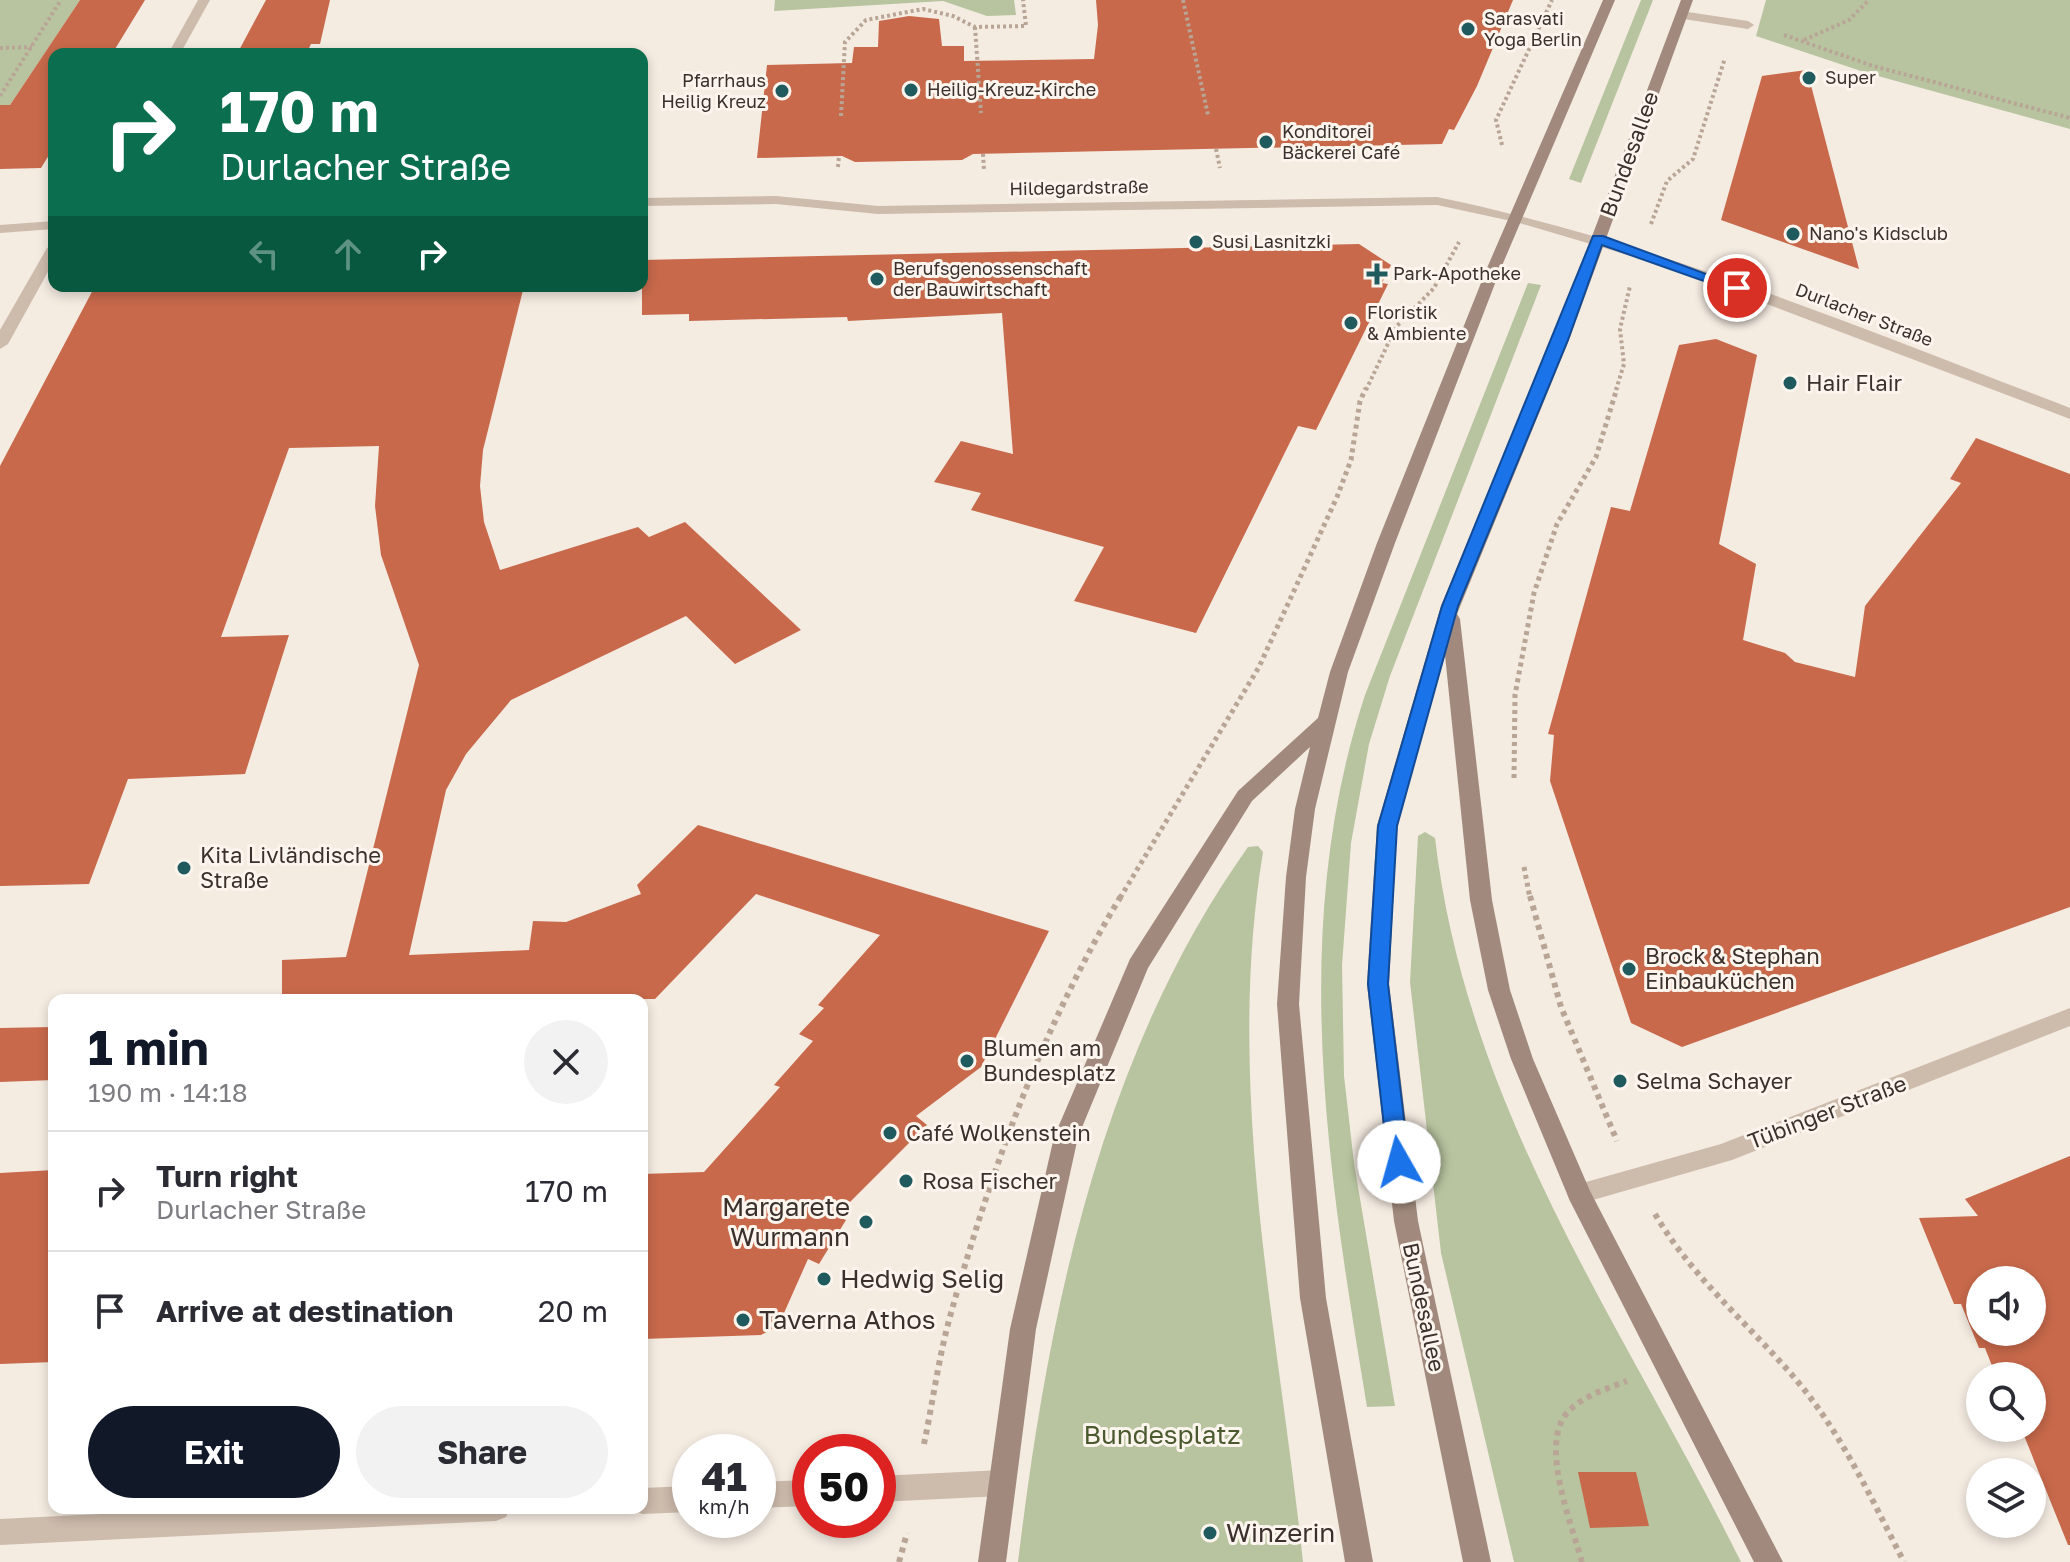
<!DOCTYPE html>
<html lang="en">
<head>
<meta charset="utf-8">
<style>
	:root { --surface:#fff; --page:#f2f2f3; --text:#2b2b33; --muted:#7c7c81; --line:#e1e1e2; --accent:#111827 }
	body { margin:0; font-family:"Golos Text",sans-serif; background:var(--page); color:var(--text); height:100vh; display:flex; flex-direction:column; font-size:30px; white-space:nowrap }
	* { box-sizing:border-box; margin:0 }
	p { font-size:26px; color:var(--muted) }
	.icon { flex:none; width:44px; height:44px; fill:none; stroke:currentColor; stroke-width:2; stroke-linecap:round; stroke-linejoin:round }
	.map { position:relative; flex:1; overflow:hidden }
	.sheet { position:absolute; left:48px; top:994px; width:600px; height:520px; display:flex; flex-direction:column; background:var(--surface); border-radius:16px; box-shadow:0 4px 12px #0003 }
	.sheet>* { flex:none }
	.guide { position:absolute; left:48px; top:48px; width:600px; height:244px; border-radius:16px; box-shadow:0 4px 12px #0003; background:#0b6e4f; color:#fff; overflow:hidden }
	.tools { position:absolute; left:1966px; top:1266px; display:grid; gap:16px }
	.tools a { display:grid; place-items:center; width:80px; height:80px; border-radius:50%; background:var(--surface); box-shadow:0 4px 12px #0003; font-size:40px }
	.speed { position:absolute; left:672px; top:1434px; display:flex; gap:16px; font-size:40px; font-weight:700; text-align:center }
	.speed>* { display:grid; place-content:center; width:104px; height:104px; border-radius:50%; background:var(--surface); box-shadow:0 4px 12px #0003; line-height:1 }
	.speed small { font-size:20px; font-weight:400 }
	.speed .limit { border:12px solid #d22; background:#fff; color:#111 }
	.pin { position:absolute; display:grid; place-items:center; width:68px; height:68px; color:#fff; margin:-34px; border:4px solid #fff; border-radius:50%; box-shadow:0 2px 8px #0007 }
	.me { position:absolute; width:88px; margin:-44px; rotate:353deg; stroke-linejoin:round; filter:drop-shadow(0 0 6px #0008) }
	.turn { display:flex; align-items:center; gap:28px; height:168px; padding:0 40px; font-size:36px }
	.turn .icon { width:104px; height:104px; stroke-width:2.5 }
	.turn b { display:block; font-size:56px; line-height:68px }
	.lanes { display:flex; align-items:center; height:76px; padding:0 40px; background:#0003; justify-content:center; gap:40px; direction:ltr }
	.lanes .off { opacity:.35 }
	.round { display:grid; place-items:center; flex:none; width:84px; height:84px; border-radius:42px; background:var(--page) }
	.headline { display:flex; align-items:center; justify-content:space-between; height:136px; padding:0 40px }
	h1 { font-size:48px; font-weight:700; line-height:60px; color:var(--accent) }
	.cta { display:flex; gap:16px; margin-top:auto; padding:16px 40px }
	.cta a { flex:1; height:92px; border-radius:48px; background:var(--accent); color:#fff; font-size:32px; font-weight:700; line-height:92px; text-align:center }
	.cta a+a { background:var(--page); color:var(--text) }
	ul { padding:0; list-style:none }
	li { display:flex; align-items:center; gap:24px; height:120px; padding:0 40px; border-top:2px solid var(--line) }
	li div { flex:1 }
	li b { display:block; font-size:30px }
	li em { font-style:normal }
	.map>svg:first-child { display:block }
</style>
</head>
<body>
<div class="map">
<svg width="2070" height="1562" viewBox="0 0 2070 1562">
	<rect width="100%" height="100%" fill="#f4ebe1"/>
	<g fill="#b8c4a0">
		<polygon points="0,0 80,0 10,105 0,105"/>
		<polygon points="775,0 1014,0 1016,15 987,16 943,1 774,11"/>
		<polygon points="1641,0 1653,0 1581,183 1569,179"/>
		<polygon points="1766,0 2070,0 2070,129 1867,73 1756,36"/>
		<path d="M1528 283 1541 285 1390 676 1369 744 1351 843 1342 965 1344 1076 1354 1163 1395 1406 1367 1407C1328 1171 1288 929 1365 695Z"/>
		<path d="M1425 832 1435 838C1467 1111 1622 1323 1741 1562H1514L1441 1253 1410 982 1418 836Z"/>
		<path d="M1258 846 1263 852C1224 1090 1278 1326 1303 1562H1018C1048 1314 1100 1055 1248 847Z"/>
	</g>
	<g fill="#c8694b" fill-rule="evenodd">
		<polygon points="80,0 145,0 112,54 54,54 54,147 41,168 0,169 0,105 10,105"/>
		<polygon points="266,0 330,0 320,44 311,44 306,54 237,54"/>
		<polygon points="1096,0 1513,0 1477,86 1454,130 1449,129 1442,144 973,154 962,160 855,162 842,156 757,158 767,65 852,63 854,47 878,47 879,21 909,16 939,19 942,46 964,46 964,61 1094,59 1098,25"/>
		<polygon points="1807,70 1859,269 1721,220 1762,76"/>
		<polygon points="1359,244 1391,265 1382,283 1388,284 1316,430 1298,426 1196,633 1074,601 1104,547 971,510 981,493 934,482 961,441 1013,454 1002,313 848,321 847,317 689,321 689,314 642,315 642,260"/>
		<polygon points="95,286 524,286 483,450 480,486 484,522 500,570 638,527 649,537 685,522 801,630 735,664 686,616 511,700 466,754 446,790 409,955 529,950 533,921 566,922 641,894 637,885 698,825 1049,931 981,1067 916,1116 927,1125 836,1216 846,1220 819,1264 808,1259 780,1322 772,1329 761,1335 642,1339 642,1174 704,1172 780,1087 774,1085 813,1041 799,1034 824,1008 818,1005 880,935 756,894 655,999 282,1000 282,960 346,957 419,665 381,555 375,506 379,446 289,448 221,637 289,635 245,774 128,779 89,884 0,886 0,466"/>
		<polygon points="1716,339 1757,355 1719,544 1756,564 1743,640 1785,653 1795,662 1855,677 1865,606 1961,483 1950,479 1976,438 2070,474 2070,907 1682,1047 1631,1023 1550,781 1554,735 1548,734 1611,507 1630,511 1679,345"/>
		<polygon points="54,1027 54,1080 0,1082 0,1028"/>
		<path d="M2070 1156V1545H2068L2021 1428H2032V1376H1996L1985 1348H1979L1961 1304H1954L1919 1218 1978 1216 1965 1199ZM1980 1280H2032V1332H1980Z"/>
		<polygon points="54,1170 54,1362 0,1364 0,1173"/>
		<polygon points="1578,1472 1636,1472 1649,1526 1590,1528"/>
	</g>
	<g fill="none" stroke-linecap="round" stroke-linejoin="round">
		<g stroke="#b9a596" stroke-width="4" stroke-dasharray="3 3" stroke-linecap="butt">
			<polyline points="1183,0 1208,115"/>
			<polyline points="975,27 981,113"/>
			<polyline points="1784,35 1873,66 2070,118"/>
			<polyline points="1804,40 1849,20 1869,0"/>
			<polyline points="0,48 32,47"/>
			<polyline points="0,96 61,0"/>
			<polyline points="841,116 845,42 866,20 923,9 953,16 975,27 1026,26 1023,0"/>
			<polyline points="1502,145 1496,120 1552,0"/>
			<polyline points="1216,149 1220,168"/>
			<polyline points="983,154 984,170"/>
			<polyline points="838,167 839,156"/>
			<polyline points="1651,224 1667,181 1693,159 1725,58"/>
			<polyline points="1366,390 1396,327 1434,288 1459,242"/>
			<polyline points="1616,390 1624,364 1620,329 1630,286"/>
		</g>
		<g stroke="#b9a596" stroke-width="5" stroke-dasharray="4 4" stroke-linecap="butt">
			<polyline points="1514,778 1515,695 1534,593 1557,524 1596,457 1617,388"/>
			<polyline points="1524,867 1530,898"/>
			<polyline points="1120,898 1259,667 1337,497 1351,460 1360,401 1366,388"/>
		</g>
		<g stroke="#b9a596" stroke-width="6" stroke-dasharray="5 5" stroke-linecap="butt">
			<polyline points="1530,896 1561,1007 1617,1141"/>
			<path d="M1655 1214C1693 1279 1750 1325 1798 1382 1843 1436 1872 1500 1904 1562"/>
			<path d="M924 1444C933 1401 939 1355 951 1313 992 1168 1043 1025 1121 896"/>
			<polyline points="899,1562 907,1533"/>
			<path d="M1582 1562C1572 1525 1539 1445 1567 1413 1582 1396 1606 1389 1627 1381"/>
		</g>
		<polygon fill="#cdbbac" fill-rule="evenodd" points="1681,11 1748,21 1754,25 1748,29 1677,18 1677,12"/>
		<g fill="#cdbbac" fill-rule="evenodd">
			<polygon points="198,0 210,0 180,54 168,54"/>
			<path d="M776 196 878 206 1437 197C1659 243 1859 327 2070 408V419L1672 268 1516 222 1437 205 878 214 776 204 642 206V198Z"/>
			<polygon points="54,221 54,229 0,233 0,225"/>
			<polygon points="54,244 54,261 8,344 0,349 0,330 47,248"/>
			<polygon points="2070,1008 2070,1026 1732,1160 1579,1204 1570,1201 1567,1194 1570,1187 1579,1184 1721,1144"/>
			<polygon points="1002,1470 1012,1474 1015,1483 1012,1492 1002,1496 878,1502 878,1476"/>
			<polygon points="810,1480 810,1506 758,1508 758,1482"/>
			<polygon points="690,1486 690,1512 642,1514 631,1508 642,1508 642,1488"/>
			<polygon points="220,1508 510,1508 506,1517 496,1521 0,1545 0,1519"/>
		</g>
		<g fill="#a18a7d" fill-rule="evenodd">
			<polygon points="1603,0 1615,0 1501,268 1395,543 1348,672 1315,809 1306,877 1299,1004 1326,1298 1373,1562 1345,1562 1300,1298 1277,1004 1286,877 1295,809 1310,747 1252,801 1148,968 1078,1137 1036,1329 1006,1562 978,1562 1010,1329 1054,1137 1130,959 1238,791 1318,718 1330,672 1377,543 1487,268"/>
			<polygon points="1681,0 1693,0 1569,340 1457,614 1460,619 1492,900 1510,990 1533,1059 1590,1191 1783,1562 1754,1562 1570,1201 1511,1059 1488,990 1470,900 1445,655 1397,826 1389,984 1418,1221 1491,1562 1463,1562 1394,1221 1367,984 1377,826 1441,606 1553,340"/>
		</g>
	</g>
	<polygon fill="#1a73e8" stroke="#114b97" stroke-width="2" points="1593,236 1603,236 1744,288 1732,291 1602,245 1568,340 1458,606 1397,826 1388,984 1409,1162 1406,1168 1391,1168 1388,1162 1368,984 1378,826 1442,606"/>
	<g fill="#1f5a5e" stroke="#fbf5ee" stroke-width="3">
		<circle cx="1468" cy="29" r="8"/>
		<circle cx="1809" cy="78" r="8"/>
		<circle cx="911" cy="90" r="8"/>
		<circle cx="782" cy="91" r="8"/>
		<circle cx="1266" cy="142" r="8"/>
		<circle cx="1793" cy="234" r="8"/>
		<circle cx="1196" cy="242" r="8"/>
		<path d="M1373 262h8v8h8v8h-8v8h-8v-8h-8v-8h8z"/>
		<circle cx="877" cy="279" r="8"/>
		<circle cx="1351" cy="323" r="8"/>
		<circle cx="1790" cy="383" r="8"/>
		<circle cx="184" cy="868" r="8"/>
		<circle cx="1629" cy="969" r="8"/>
		<circle cx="967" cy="1061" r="8"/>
		<circle cx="1620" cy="1081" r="8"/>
		<circle cx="890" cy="1133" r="8"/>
		<circle cx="906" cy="1181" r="8"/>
		<circle cx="866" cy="1222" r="8"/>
		<circle cx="824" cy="1279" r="8"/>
		<circle cx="743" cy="1320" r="8"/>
		<circle cx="1210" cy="1533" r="8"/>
	</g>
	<g text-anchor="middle" stroke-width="6" stroke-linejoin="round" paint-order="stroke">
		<g font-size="18" fill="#3b302b" stroke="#fbf5ee" text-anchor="start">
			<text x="1484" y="25">Sarasvati<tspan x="1484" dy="21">Yoga Berlin</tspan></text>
			<text x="1825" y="84">Super</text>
			<text x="766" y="87" text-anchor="end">Pfarrhaus<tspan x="766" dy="21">Heilig Kreuz</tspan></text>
			<text x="927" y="96">Heilig-Kreuz-Kirche</text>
			<text x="1282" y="138">Konditorei<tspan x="1282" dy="21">Bäckerei Café</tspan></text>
			<text x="1809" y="240">Nano's Kidsclub</text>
			<text x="1212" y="248">Susi Lasnitzki</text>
			<text x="893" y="275">Berufsgenossenschaft<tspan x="893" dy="21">der Bauwirtschaft</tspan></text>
			<text x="1393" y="280">Park-Apotheke</text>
			<text x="1367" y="319">Floristik<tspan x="1367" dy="21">&amp; Ambiente</tspan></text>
		</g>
		<g font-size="18" fill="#3b302b" stroke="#fbf5ee">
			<text transform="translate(1079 188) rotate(-1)" y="6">Hildegardstraße</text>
			<text transform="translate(1864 315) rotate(21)" y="6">Durlacher Straße</text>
		</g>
		<g font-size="22" fill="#3b302b" stroke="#fbf5ee">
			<text transform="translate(1629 154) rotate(-70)" y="8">Bundesallee</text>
			<text transform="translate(1827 1112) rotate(-21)" y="8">Tübinger Straße</text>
			<text transform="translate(1424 1307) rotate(78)" y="8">Bundesallee</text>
		</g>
		<g font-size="22" fill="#3b302b" stroke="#fbf5ee" text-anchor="start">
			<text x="1806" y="391">Hair Flair</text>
			<text x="200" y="863">Kita Livländische<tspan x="200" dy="25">Straße</tspan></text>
			<text x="1645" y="964">Brock &amp; Stephan<tspan x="1645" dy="25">Einbauküchen</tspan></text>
			<text x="983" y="1056">Blumen am<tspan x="983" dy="25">Bundesplatz</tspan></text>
			<text x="1636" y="1089">Selma Schayer</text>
			<text x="906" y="1141">Café Wolkenstein</text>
			<text x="922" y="1189">Rosa Fischer</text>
		</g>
		<g font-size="26" fill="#3b302b" stroke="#fbf5ee" text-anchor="start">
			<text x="850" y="1216" text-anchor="end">Margarete<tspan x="850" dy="30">Wurmann</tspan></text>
			<text x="840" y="1288">Hedwig Selig</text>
			<text x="759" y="1329">Taverna Athos</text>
			<text x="1226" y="1542">Winzerin</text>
		</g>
		<g font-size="26" fill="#4a5a2e" stroke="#fbf5ee">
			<text x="1162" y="1444">Bundesplatz</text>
		</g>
	</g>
</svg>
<div class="tools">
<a><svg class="icon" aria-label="sound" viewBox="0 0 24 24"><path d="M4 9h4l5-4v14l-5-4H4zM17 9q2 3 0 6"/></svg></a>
<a><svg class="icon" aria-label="search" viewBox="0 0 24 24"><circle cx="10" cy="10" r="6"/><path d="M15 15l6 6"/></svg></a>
<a><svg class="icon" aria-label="layers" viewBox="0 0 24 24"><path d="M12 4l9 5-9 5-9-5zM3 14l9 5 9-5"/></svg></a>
</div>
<div class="speed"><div>41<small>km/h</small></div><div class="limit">50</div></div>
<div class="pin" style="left:1737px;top:288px;background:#d93025"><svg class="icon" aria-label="arrive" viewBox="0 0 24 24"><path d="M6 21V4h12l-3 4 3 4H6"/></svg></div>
<svg class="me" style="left:1399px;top:1162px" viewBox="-20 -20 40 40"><circle r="19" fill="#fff"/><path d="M0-13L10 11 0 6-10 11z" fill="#1a73e8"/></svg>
<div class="guide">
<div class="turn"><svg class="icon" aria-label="right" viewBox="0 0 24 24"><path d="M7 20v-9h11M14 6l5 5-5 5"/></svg><div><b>170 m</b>Durlacher Straße</div></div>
<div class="lanes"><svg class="icon off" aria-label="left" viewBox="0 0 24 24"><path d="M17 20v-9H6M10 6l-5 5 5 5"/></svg><svg class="icon off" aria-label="ahead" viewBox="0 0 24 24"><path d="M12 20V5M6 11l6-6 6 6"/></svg><svg class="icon" aria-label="right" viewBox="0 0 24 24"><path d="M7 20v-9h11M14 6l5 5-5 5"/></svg></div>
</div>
<section class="sheet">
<div class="headline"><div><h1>1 min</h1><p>190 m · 14:18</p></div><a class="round"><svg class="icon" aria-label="close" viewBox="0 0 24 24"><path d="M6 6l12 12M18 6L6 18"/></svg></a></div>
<ul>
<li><svg class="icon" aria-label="right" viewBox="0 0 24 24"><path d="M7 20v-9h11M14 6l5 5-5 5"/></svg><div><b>Turn right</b><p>Durlacher Straße</p></div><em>170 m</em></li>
<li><svg class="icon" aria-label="arrive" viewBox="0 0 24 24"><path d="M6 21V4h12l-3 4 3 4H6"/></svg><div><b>Arrive at destination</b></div><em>20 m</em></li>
</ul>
<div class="cta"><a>Exit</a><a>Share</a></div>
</section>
</div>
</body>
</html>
